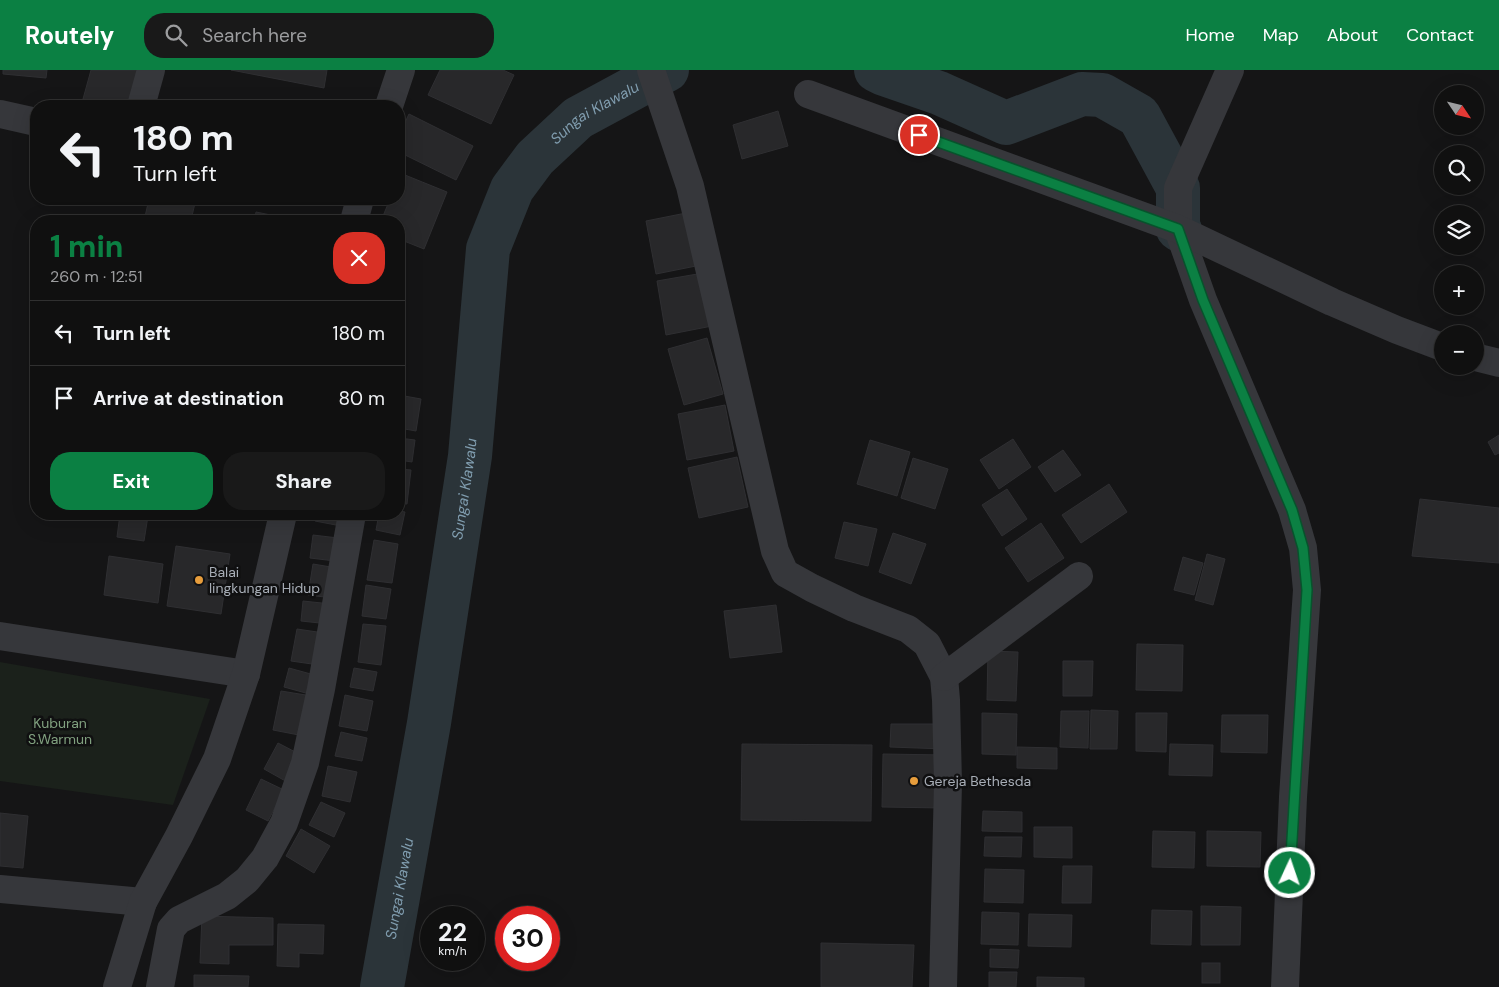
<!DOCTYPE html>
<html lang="en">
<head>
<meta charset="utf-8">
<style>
	:root { --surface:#101010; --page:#191919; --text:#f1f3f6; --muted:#9c9d9f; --line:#303030; --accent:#0b8043 }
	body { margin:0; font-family:"DM Sans",sans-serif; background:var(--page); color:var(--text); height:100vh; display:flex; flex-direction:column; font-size:19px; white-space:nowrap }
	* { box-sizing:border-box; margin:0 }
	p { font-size:16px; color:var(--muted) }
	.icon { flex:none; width:28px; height:28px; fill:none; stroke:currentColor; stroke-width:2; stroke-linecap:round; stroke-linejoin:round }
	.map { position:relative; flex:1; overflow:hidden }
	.panel { position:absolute; left:30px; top:145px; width:375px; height:305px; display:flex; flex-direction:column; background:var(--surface); border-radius:20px; box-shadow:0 5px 20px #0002,0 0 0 1px var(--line) }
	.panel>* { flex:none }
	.guide { position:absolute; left:30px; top:30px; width:375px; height:105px; border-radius:20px; box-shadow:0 5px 20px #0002,0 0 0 1px var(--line); background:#101010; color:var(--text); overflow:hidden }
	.needle { width:32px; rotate:125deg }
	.tools { position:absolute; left:1434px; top:15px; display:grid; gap:10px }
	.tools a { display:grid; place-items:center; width:50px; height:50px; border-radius:50%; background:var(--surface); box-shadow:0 5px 20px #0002,0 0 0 1px var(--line); font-size:25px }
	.speed { position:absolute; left:420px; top:836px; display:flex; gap:10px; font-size:25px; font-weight:700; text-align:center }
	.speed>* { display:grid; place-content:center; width:65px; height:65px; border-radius:50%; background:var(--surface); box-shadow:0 5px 20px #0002,0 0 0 1px var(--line); line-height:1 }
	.speed small { font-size:12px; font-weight:400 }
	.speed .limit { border:8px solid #d22; background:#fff; color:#111 }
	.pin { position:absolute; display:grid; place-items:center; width:42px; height:42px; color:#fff; margin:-21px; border:2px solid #fff; border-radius:50%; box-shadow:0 1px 5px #0007 }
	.me { position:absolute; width:55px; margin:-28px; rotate:3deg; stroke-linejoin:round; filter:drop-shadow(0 0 4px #0008) }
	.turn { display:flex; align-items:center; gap:18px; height:105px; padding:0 20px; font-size:22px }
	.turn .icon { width:65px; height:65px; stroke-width:2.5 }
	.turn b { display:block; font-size:35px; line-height:42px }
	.round { display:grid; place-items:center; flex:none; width:52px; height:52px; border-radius:20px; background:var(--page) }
	.headline { display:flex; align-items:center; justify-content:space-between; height:85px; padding:0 20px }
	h1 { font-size:30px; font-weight:800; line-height:38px; color:var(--accent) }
	.button { display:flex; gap:10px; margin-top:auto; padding:10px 20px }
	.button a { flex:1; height:58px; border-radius:20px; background:var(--accent); color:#fff; font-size:20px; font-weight:800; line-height:58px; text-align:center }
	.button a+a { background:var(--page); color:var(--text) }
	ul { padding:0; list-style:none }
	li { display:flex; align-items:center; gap:15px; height:65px; padding:0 20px; border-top:1px solid var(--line) }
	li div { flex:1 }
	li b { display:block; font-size:19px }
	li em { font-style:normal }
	header { display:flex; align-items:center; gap:30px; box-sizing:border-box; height:70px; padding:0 25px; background:var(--accent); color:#fff }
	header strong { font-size:24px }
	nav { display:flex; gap:28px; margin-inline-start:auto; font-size:18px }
	.search { width:350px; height:45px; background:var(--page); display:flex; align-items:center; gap:12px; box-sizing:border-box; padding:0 18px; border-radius:20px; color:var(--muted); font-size:19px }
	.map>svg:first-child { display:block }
</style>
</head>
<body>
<header>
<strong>Routely</strong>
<div class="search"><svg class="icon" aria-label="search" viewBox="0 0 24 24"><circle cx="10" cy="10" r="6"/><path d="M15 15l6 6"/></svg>Search here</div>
<nav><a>Home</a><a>Map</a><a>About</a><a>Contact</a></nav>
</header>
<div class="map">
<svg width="1499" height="917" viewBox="0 0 1499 917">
	<rect width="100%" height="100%" fill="#151516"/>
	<polygon fill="#1b211b" points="0,592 210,629 173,735 0,711"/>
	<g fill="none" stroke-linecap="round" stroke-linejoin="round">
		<g stroke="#2b3439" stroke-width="44">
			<polyline points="876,0 884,4 939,23 1006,53 1082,24 1102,25 1139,46 1178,118 1178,159 1180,160"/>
			<path id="s1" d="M382 917 429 653 470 386 488 179 512 119 535 88 578 48 667 0"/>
		</g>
	</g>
	<g fill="#28282a" stroke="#2f2f32">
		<polygon points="3,0 47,0 46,8 3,4"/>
		<polygon points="91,0 138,0 128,36 110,36 83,29"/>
		<polygon points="231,0 327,0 324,18"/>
		<polygon points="440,0 503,0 514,5 491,54 428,25"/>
		<polygon points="778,41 788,76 742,89 733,55"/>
		<polygon points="409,44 473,76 456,110 399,82 399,65"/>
		<polygon points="400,103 447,122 424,179 399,169 399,151 381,151 390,129 399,129 399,107"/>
		<polygon points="149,129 196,129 191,150 196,151 144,151"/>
		<polygon points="256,142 300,151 254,151"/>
		<polygon points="691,142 701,195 656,204 646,151"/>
		<polygon points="703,203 712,256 666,265 657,211"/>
		<polygon points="707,268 723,324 684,335 668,279"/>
		<polygon points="399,325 421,329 416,361 399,358"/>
		<polygon points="725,335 734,381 687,390 678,344"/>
		<polygon points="1499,365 1499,383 1495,385 1488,372"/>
		<polygon points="399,368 415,370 412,392 399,390"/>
		<polygon points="1013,369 1031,397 999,419 980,390"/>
		<polygon points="870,370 910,382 897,426 857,414"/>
		<polygon points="1063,380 1081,405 1055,422 1038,397"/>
		<polygon points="737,387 748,437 699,448 688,398"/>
		<polygon points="913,388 948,399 935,439 901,428"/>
		<polygon points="399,399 411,400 407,434 399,433"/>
		<polygon points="1109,414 1127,442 1081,473 1062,445"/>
		<polygon points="1007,419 1027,449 1002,466 982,435"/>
		<polygon points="1420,429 1499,438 1499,493 1412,486"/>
		<polygon points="399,441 405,442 400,465 376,460 379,444 399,444"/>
		<polygon points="120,444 148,446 144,471 117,467"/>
		<polygon points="317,444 343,444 341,456 315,451"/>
		<polygon points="844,452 877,459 868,496 835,488"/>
		<polygon points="1041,453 1064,488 1028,512 1005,478"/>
		<polygon points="893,463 926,474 911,514 879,502"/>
		<polygon points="313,465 338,468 335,491 310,488"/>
		<polygon points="374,470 398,474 392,513 367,510"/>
		<polygon points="176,476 230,484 221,544 167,536"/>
		<polygon points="1207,484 1225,489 1213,535 1195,530"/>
		<polygon points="109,486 163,494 158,533 104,525"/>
		<polygon points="1183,487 1203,493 1194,525 1174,520"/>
		<polygon points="313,494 337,498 333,528 308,525"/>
		<polygon points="366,515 391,519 386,549 362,546"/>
		<polygon points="303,531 331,534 329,554 301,551"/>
		<polygon points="776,535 782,582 730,588 724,541"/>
		<polygon points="363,554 386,556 381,595 358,592"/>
		<polygon points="297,559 324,563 319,595 291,591"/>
		<polygon points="1137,574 1183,575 1182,621 1136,620"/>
		<polygon points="988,581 1018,582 1016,631 987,630"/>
		<polygon points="1063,591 1093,591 1092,626 1063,626"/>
		<polygon points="289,598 318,606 313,625 284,617"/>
		<polygon points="354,598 377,602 373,621 350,617"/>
		<polygon points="281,621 312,626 304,666 273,660"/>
		<polygon points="345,625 373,631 367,661 339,656"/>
		<polygon points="1091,640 1118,641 1117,679 1090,679"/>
		<polygon points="1061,641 1089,641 1088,678 1060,677"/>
		<polygon points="982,643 1017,644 1016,685 982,684"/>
		<polygon points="1136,643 1167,643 1166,682 1136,681"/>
		<polygon points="1222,645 1268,645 1267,683 1221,682"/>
		<polygon points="891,654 945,654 945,679 890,677"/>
		<polygon points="341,662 367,668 362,691 335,686"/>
		<polygon points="278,673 303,686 289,713 264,699"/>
		<polygon points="742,674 872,675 871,751 741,750"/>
		<polygon points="1170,674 1213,675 1212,706 1169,705"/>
		<polygon points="1017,677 1057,678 1057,699 1017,698"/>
		<polygon points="883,684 945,685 944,738 882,737"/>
		<polygon points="328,696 357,702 350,732 322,726"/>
		<polygon points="261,709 284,720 268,751 246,740"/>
		<polygon points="321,732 345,743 334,767 309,755"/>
		<polygon points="983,741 1022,742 1022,762 982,761"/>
		<polygon points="0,743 28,746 23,798 0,796"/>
		<polygon points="1034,757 1072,757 1072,788 1034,787"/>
		<polygon points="301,759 330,776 314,803 286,786"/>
		<polygon points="1153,761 1195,762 1194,798 1152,797"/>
		<polygon points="1207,761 1261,762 1260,797 1207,796"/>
		<polygon points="985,767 1022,767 1021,787 984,786"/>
		<polygon points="1063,796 1092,796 1091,833 1062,833"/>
		<polygon points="985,799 1024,800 1023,833 984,832"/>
		<polygon points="1201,836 1241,837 1240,875 1201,875"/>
		<polygon points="1152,840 1192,841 1191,875 1151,874"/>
		<polygon points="982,842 1019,843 1018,875 981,874"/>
		<polygon points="1029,844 1072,845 1071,877 1028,876"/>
		<polygon points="202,846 273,848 273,875 229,875 229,894 200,893"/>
		<polygon points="278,854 324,855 323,884 299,883 299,897 277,896"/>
		<polygon points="821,873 914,875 912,917 821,917"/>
		<polygon points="990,879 1019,880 1018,898 990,897"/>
		<rect x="1202" y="893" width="18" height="20"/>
		<polygon points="989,902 1017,902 1016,917 989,917"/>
		<polygon points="194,905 249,906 248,917 194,917"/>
		<polygon points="1037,907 1084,908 1084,917 1037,917"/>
	</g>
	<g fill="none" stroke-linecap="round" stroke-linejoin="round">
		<g stroke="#36373b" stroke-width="28">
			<polyline points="651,0 690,116 775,481 785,503 812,518 854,538 908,559 927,574 944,607 946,630 948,713 943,917"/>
			<polyline points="1230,0 1178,118 1178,159 1203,230 1292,440 1303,478 1307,520 1293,727 1285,917"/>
			<polyline points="808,24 1178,159 1332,232 1397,260 1442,277"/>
			<polyline points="141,36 151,0"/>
			<polyline points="389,36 401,0"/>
			<polyline points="0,44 36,52"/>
			<polyline points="354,151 360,129"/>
			<polyline points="1475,287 1499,293"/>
			<polyline points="0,566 246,604"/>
			<polyline points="944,607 1079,506"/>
			<polyline points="0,819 143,832"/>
			<polyline points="117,917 143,832 179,766 217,689 246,604 283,444"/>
			<polyline points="160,917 171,859 179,850 227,826 247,810 265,788 284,753 305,693 321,619 352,444"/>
		</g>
	</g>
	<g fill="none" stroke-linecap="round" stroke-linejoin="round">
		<g stroke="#07532c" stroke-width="12">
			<polyline id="route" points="919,65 1178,159 1203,230 1292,440 1303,478 1307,520 1290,803"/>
		</g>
		<use href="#route" stroke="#0b8043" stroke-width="9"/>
	</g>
	<g fill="#e79d3c" stroke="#101011" stroke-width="2">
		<circle cx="199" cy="510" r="5"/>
		<circle cx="914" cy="711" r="5"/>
	</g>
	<g text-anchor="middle" stroke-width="5" stroke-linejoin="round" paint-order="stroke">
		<g font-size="14" fill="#a7adb6" stroke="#101011" text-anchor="start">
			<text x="209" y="507">Balai<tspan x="209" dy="16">lingkungan Hidup</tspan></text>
			<text x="924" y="716">Gereja Bethesda</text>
		</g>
		<g font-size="14" fill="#80a07f" stroke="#101011">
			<text x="60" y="658">Kuburan<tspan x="60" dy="16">S.Warmun</tspan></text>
		</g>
		<g font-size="15" font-style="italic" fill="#809daf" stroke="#101011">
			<text dy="5" stroke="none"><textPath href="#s1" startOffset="925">Sungai Klawalu</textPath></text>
			<text dy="5" stroke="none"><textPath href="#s1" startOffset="505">Sungai Klawalu</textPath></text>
			<text dy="5" stroke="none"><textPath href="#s1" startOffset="100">Sungai Klawalu</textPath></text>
		</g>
	</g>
</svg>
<div class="tools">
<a><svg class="needle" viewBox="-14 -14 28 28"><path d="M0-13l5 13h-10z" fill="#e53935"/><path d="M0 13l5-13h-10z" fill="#9c9d9f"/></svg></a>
<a><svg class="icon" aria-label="search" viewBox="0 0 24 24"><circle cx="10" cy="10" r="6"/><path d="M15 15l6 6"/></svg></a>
<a><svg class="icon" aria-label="layers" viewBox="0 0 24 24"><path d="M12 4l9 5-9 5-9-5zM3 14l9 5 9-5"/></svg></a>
<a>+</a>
<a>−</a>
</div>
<div class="speed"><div>22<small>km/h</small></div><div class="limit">30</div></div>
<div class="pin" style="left:919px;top:65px;background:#d93025"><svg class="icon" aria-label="arrive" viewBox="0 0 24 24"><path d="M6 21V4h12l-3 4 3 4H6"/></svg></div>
<svg class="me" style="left:1290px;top:803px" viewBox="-20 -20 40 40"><circle r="17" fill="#0b8043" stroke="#fff" stroke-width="3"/><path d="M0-11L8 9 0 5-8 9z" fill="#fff"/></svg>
<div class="guide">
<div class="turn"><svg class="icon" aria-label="left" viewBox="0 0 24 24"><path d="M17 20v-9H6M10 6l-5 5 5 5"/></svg><div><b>180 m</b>Turn left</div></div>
</div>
<section class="panel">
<div class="headline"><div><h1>1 min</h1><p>260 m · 12:51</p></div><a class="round" style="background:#d93025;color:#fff"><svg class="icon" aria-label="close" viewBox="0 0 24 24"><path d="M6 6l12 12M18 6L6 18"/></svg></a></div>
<ul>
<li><svg class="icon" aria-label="left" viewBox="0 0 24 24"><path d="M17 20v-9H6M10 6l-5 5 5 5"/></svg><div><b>Turn left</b></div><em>180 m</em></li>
<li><svg class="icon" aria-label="arrive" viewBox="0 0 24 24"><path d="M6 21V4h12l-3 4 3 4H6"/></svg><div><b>Arrive at destination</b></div><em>80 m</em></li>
</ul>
<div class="button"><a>Exit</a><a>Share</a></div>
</section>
</div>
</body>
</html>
